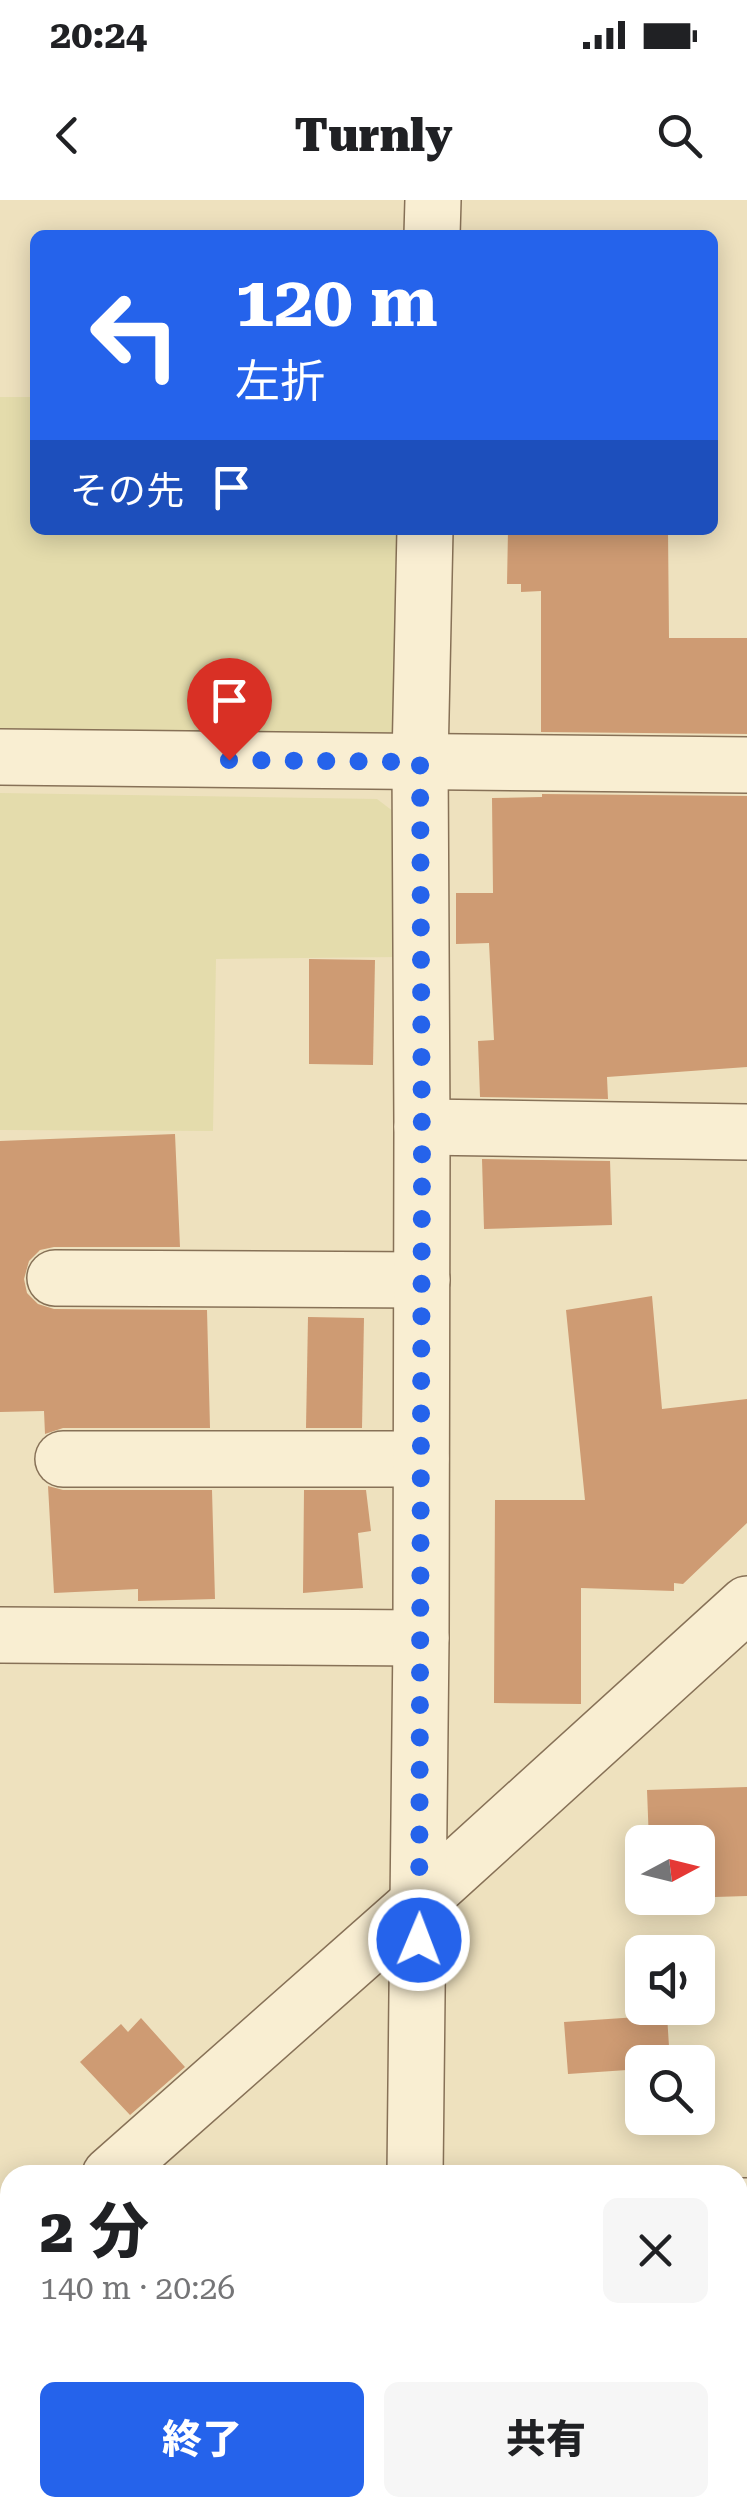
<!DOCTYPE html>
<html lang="ja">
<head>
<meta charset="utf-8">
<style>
	:root { --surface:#fff; --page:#f6f6f6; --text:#202124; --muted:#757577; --accent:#2563eb }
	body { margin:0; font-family:"Roboto Serif","Noto Sans JP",serif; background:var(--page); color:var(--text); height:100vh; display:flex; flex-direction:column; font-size:38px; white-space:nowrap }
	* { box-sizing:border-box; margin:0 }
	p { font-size:32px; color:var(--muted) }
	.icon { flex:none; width:55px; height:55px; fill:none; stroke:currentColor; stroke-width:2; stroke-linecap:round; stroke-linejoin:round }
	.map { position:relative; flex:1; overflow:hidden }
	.drawer { position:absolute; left:0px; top:1965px; width:748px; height:352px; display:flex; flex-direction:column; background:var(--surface); border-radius:30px 30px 0 0; box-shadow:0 5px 25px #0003 }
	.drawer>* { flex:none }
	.hud { position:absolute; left:30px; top:30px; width:688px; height:305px; border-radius:15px; box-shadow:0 5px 25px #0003; background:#2563eb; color:#fff; overflow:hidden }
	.needle { width:65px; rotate:83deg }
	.controls { position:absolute; left:625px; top:1625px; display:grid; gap:20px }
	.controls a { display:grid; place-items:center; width:90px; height:90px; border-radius:15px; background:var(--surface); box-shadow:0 5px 25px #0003; font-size:50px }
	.pin { position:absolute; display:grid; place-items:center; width:85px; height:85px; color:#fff; margin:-102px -42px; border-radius:50% 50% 50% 0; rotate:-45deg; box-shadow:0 0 10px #0007 }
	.pin .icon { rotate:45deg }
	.me { position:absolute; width:110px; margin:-55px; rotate:1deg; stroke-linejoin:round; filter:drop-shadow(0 0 8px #0008) }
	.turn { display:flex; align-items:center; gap:35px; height:210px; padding:0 40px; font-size:45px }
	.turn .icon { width:130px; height:130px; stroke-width:2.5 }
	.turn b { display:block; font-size:70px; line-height:85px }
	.then { display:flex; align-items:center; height:95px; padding:0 40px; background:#0003; gap:20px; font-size:38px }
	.round { display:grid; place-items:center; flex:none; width:105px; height:105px; border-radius:15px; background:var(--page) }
	.overview { display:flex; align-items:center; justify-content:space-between; height:170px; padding:0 40px }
	h1 { font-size:60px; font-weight:800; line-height:75px }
	.cta { display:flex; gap:20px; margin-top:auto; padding:20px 40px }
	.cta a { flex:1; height:115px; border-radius:15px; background:var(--accent); color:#fff; font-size:40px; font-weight:800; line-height:115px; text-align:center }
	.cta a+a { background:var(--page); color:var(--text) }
	.status { display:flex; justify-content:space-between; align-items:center; height:70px; padding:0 50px; background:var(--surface); direction:ltr }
	.status svg { height:28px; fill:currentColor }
	header { display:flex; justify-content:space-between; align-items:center; height:130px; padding:0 40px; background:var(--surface); font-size:45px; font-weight:800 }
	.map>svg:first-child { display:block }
</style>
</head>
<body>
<div class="status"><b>20:24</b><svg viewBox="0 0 49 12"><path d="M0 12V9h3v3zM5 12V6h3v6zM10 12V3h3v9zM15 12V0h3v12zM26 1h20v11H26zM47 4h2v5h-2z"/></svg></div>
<header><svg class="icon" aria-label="back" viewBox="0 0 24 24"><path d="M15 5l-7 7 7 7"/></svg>Turnly<svg class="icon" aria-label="search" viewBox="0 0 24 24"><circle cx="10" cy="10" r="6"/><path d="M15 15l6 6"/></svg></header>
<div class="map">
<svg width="747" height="2317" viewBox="0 0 747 2317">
	<rect width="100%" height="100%" fill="#eee1be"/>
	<g fill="#e4dcac">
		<polygon points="0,197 35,197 35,330 401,330 401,541 0,533"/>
		<polygon points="0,593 377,599 398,615 398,757 216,759 213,931 0,930"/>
		<polygon points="738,2305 747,2305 747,2317 434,2317 434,2308 738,2308"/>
	</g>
	<g fill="#ce9b73">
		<polygon points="508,330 668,330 669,438 747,438 747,534 541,532 541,391 521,392 521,384 507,384"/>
		<polygon points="542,594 747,596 747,867 607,877 608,899 480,897 478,841 494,840 489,743 456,744 456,693 493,693 492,598 542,597"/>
		<polygon points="309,759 375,760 373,865 309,864"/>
		<polygon points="175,934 180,1047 54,1047 40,1050 29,1061 24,1079 27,1093 38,1104 54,1109 207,1110 210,1228 63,1228 45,1234 44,1211 0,1212 0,941"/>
		<polygon points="482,959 610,961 612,1025 484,1029"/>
		<polygon points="652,1096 662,1209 747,1199 747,1323 683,1384 674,1383 674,1391 581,1388 581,1504 494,1503 495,1300 585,1300 566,1110"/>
		<polygon points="308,1117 364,1118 362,1228 306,1228"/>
		<polygon points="48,1286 63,1290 212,1290 215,1399 138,1401 138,1389 54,1393"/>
		<polygon points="304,1290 366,1290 371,1331 358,1333 363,1388 303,1393"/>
		<polygon points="747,1587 747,1696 651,1699 698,1698 698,1642 649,1642 647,1590"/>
		<polygon points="667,1815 670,1862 642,1862 642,1869 568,1874 564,1822"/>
		<polygon points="141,1818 185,1867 130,1915 80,1862 121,1824 128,1832"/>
	</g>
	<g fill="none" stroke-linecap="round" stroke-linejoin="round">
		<g stroke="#877157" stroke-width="58">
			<g id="minor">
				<polyline points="432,35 433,0"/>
				<polyline points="0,557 747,565"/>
				<polyline points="422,927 747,932"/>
				<polyline points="55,1078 422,1080"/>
				<polyline points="63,1259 421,1259"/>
				<polyline points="0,1435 421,1438"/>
				<polyline points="110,1975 420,1701 747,1404"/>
				<polyline points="415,1975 421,1438 422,927 420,561 425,330"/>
				<polyline points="738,2006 747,2006"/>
				<polyline points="0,2072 10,2063"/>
				<polyline points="409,2317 409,2308"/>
			</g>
		</g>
		<use href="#minor" stroke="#f9eed2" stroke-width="55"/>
	</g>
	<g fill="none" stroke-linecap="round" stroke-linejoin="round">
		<polyline stroke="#2563eb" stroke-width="18" stroke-dasharray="0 32.4" points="229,560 420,562 422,965 419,1740"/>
	</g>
</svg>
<div class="controls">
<a><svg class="needle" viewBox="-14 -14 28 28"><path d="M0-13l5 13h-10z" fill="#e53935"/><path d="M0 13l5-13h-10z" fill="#757577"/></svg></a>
<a><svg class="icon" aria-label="sound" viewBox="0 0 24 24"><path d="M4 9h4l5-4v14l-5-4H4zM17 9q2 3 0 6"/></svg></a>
<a><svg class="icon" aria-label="search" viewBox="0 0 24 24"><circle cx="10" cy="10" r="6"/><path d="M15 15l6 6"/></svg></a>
</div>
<div class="pin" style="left:229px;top:560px;background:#d93025"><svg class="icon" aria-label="arrive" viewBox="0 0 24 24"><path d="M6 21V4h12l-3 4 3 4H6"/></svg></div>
<svg class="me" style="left:419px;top:1740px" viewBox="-20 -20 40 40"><circle r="17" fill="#2563eb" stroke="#fff" stroke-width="3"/><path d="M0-11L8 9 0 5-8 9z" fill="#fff"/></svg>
<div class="hud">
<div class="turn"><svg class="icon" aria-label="left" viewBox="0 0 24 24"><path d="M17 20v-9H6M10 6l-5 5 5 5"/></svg><div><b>120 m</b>左折</div></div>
<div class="then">その先<svg class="icon" aria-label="arrive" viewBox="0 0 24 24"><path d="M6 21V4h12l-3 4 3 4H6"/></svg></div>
</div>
<section class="drawer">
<div class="overview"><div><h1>2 分</h1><p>140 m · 20:26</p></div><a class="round"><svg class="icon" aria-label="close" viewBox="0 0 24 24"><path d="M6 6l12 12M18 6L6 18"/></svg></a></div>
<div class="cta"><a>終了</a><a>共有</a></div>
</section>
</div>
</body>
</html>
